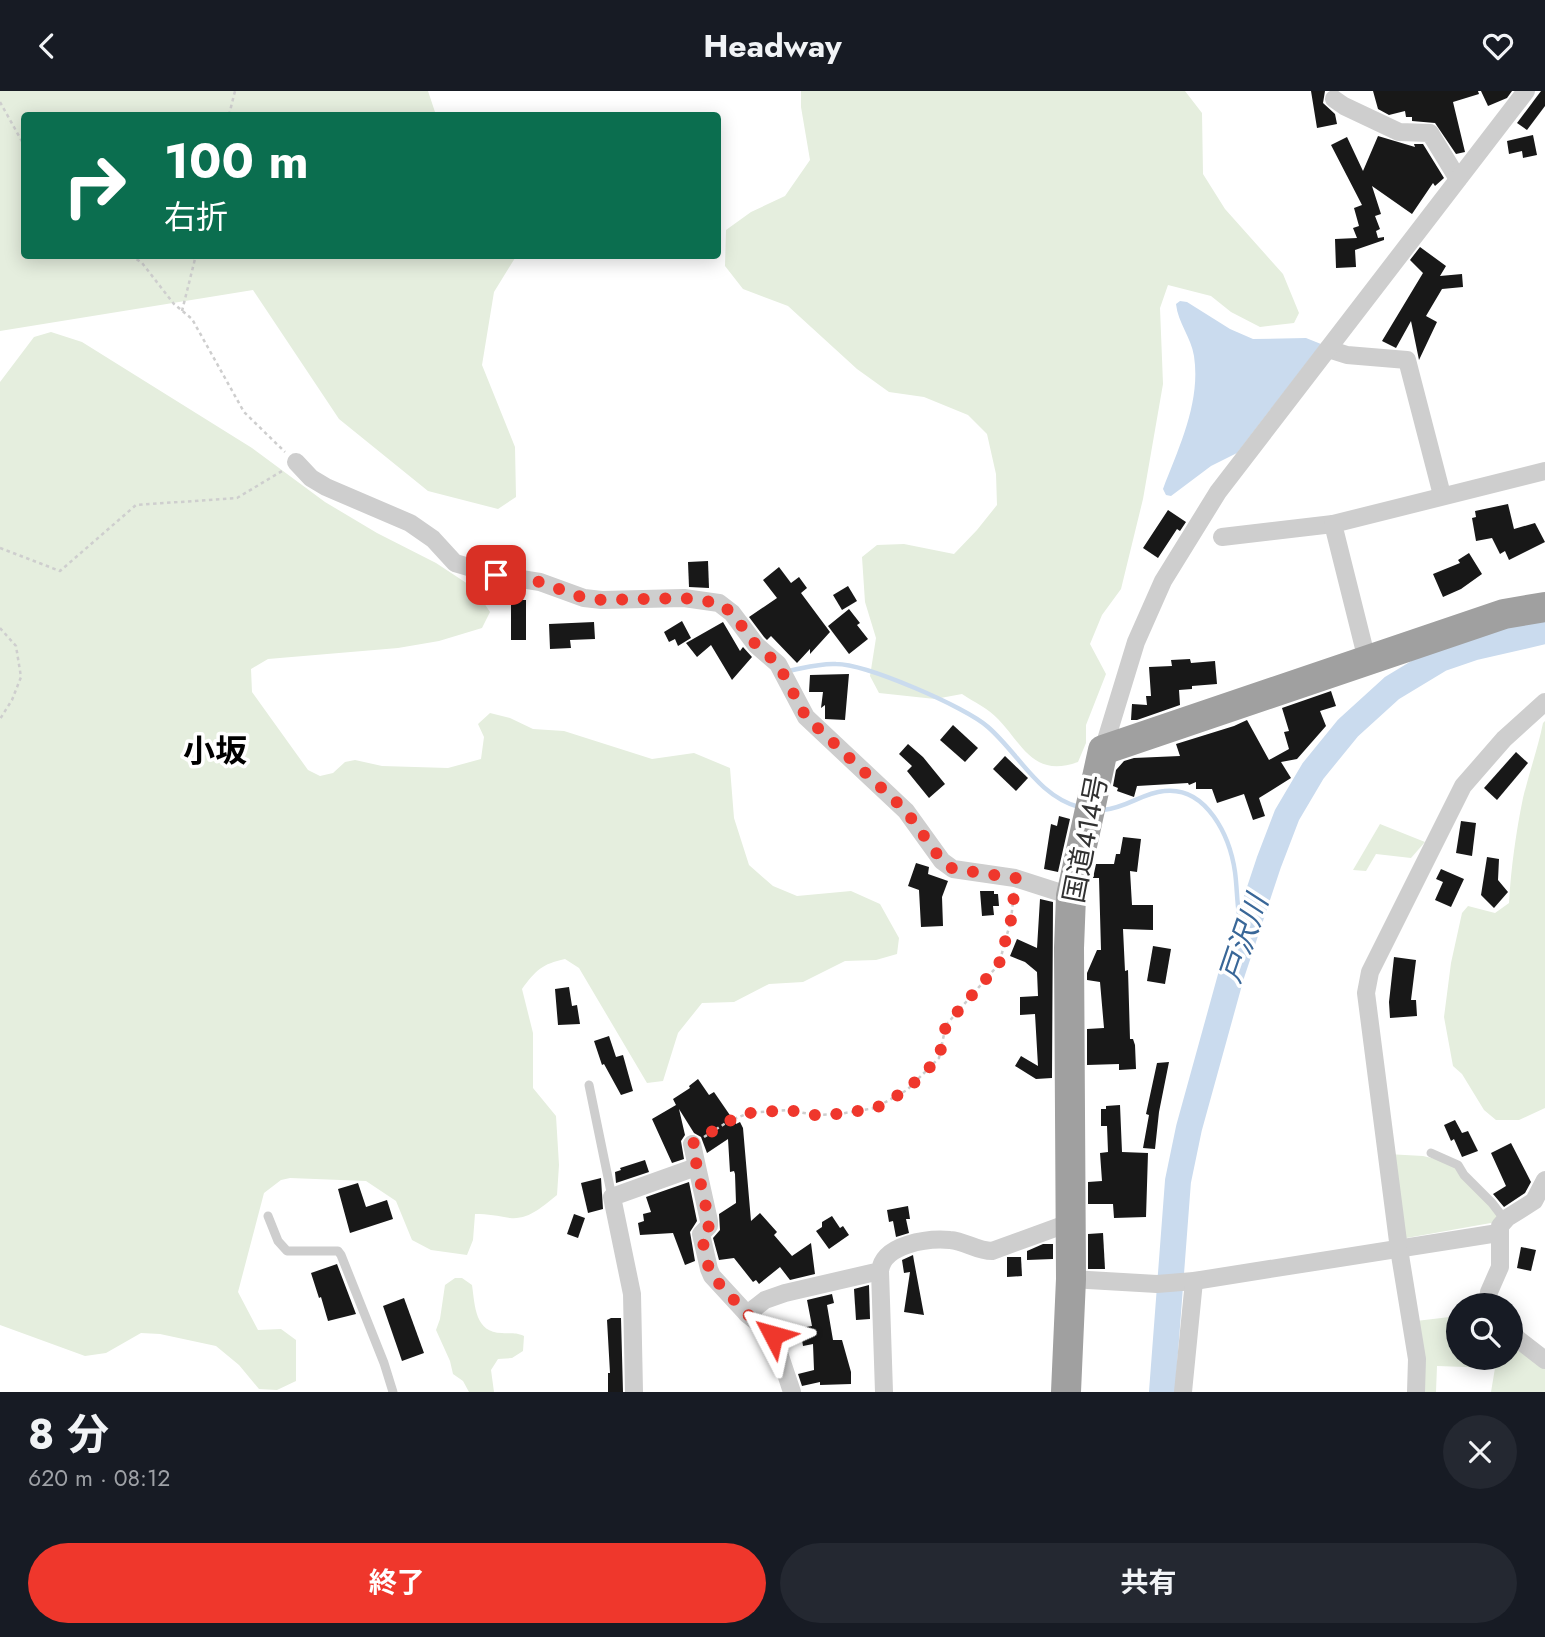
<!DOCTYPE html>
<html lang="ja">
<head>
<meta charset="utf-8">
<style>
	:root { --surface:#171b24; --page:#242831; --text:#f1f3f6; --muted:#9ea1a6; --accent:#ef372c }
	body { margin:0; font-family:Jost,"Noto Sans JP",sans-serif; background:var(--page); color:var(--text); height:100vh; display:flex; flex-direction:column; font-size:26px; white-space:nowrap }
	* { box-sizing:border-box; margin:0 }
	p { font-size:23px; color:var(--muted) }
	.icon { flex:none; width:38px; height:38px; fill:none; stroke:currentColor; stroke-width:2; stroke-linecap:round; stroke-linejoin:round }
	.map { position:relative; height:1301px; overflow:hidden }
	.details { display:flex; flex-direction:column; background:var(--surface); flex:1 }
	.details>* { flex:none }
	.hud { position:absolute; left:21px; top:21px; width:700px; height:147px; border-radius:7px; box-shadow:0 4px 18px #0003; background:#0b6e4f; color:#fff; overflow:hidden }
	.buttons { position:absolute; left:1446px; top:1202px; display:grid; gap:14px }
	.buttons a { display:grid; place-items:center; width:77px; height:77px; border-radius:50%; background:var(--surface); box-shadow:0 4px 18px #0003; font-size:35px }
	.pin { position:absolute; display:grid; place-items:center; width:60px; height:60px; color:#fff; margin:-30px; border-radius:14px; box-shadow:0 4px 10px #0006 }
	.me { position:absolute; width:77px; margin:-38px; rotate:309deg; stroke-linejoin:round; filter:drop-shadow(0 0 5px #0008) }
	.turn { display:flex; align-items:center; gap:24px; height:147px; padding:0 28px; font-size:32px }
	.turn .icon { width:91px; height:91px; stroke-width:2.5 }
	.turn b { display:block; font-size:49px; line-height:60px }
	.round { display:grid; place-items:center; flex:none; width:74px; height:74px; border-radius:37px; background:var(--page) }
	.overview { display:flex; align-items:center; justify-content:space-between; height:119px; padding:0 28px }
	h1 { font-size:42px; font-weight:700; line-height:52px }
	.primary-button { display:flex; gap:14px; margin-top:auto; padding:14px 28px }
	.primary-button a { flex:1; height:80px; border-radius:42px; background:var(--accent); color:#fff; font-size:28px; font-weight:700; line-height:80px; text-align:center }
	.primary-button a+a { background:var(--page); color:var(--text) }
	header { display:flex; justify-content:space-between; align-items:center; height:91px; padding:0 28px; background:var(--surface); font-size:32px; font-weight:700 }
	.map>svg:first-child { display:block }
</style>
</head>
<body>
<header><svg class="icon" aria-label="back" viewBox="0 0 24 24"><path d="M15 5l-7 7 7 7"/></svg>Headway<svg class="icon" aria-label="heart" viewBox="0 0 24 24"><path d="M12 20l-8-8c-3-5 5-10 8-4 3-6 11-1 8 4z"/></svg></header>
<div class="map">
<svg width="1545" height="1301" viewBox="0 0 1545 1301">
	<rect width="100%" height="100%" fill="#fff"/>
	<g fill="#e5eede">
		<polygon points="0,0 428,0 436,24 24,24 24,164 514,165 515,167 494,201 482,274 515,356 516,406 498,418 428,400 339,328 253,199 0,240"/>
		<path d="M801 0H1185L1202 22 1203 83 1225 118 1283 183 1299 222 1294 232 1260 236 1231 221 1211 205 1168 194 1160 217 1163 293 1143 408 1121 498 1102 524 1090 553 1106 583 1086 634V652L1078 671C1033 687 1023 654 998 628 989 618 974 611 962 603L935 608 879 602 870 585 876 547 865 511 862 466 877 454 904 453 954 463 977 439 997 414 996 383 987 343 968 324 924 306 889 301 857 278 788 215 743 198 725 175 726 139 751 121 785 105 810 69 801 16Z"/>
		<path d="M51 241 82 251 252 357 325 411 377 442 436 472 474 497 490 521 482 537 439 550 398 557 268 568 251 578 252 601 308 679 320 685 333 682 345 671 355 669 382 675 448 677 481 668 484 646 478 633 490 622 510 627 533 638 564 640 652 668 694 662 730 677 734 727 749 774 773 795 797 805 851 800 880 813 899 847 897 863 876 869 845 870 803 891 769 893 734 911 702 912 678 942 663 990 647 992 579 877 565 868C542 873 536 879 522 898L533 942V997L556 1025 559 1074 557 1104C543 1115 529 1129 510 1127 498 1125 488 1123 475 1123L473 1149 467 1164 431 1159 412 1149 396 1110 366 1090 290 1087 281 1089 264 1102 238 1201 258 1239 281 1238 296 1249V1290L277 1299 259 1298 239 1274 216 1255 160 1243 141 1242 106 1262 85 1265 0 1234V291L34 246Z"/>
		<path d="M1545 630V1017L1519 1029H1496L1484 1019 1462 983 1453 975 1444 926 1451 872 1462 822 1468 815 1495 822 1509 812C1511 777 1516 741 1523 707 1529 682 1538 657 1543 632Z"/>
		<polygon points="1380,733 1425,751 1411,767 1376,763 1366,780 1353,779"/>
		<polygon points="1387,1063 1423,1065 1457,1073 1502,1130 1401,1148"/>
		<path d="M455 1187H462L472 1194C475 1215 475 1242 502 1242 511 1243 515 1241 524 1245L523 1260 512 1267 498 1268 491 1279 494 1301H469L463 1290 453 1283 450 1270 436 1239 440 1228 445 1194Z"/>
		<polygon points="1458,1225 1458,1267 1510,1267 1510,1243 1545,1271 1545,1301 1491,1301 1495,1277 1437,1275 1436,1301 1417,1301 1416,1230"/>
	</g>
	<path fill="#cadbee" d="M1180 210 1187 211 1230 238 1253 248 1306 247 1321 253 1237 362 1211 375 1171 405 1166 404 1163 398C1179 356 1201 311 1194 265 1191 246 1178 232 1176 213Z"/>
	<g fill="none" stroke-linecap="round" stroke-linejoin="round">
		<g stroke="#cadbee" stroke-width="4.5">
			<path d="M788 580C804 577 820 572 836 573 866 573 966 616 988 636 1019 663 1038 705 1079 716"/>
			<path d="M1103 719C1127 717 1142 702 1164 700 1207 695 1230 746 1235 781 1238 803 1236 824 1245 845"/>
		</g>
		<polyline stroke="#cadbee" stroke-width="26" points="1162,1301 1178,1090 1189,1037 1231,885 1269,771 1287,724 1313,680 1348,637 1392,597 1440,568 1475,556 1545,540"/>
	</g>
	<g fill="#181818">
		<polygon points="1311,0 1325,0 1323,12 1335,23 1337,33 1317,37"/>
		<polygon points="1373,0 1478,0 1479,3 1453,11 1465,61 1456,63 1435,32 1412,30 1412,26 1406,26 1405,20 1389,24 1378,18"/>
		<polygon points="1481,0 1512,0 1507,7 1488,15"/>
		<polygon points="1541,0 1545,0 1545,15 1527,39 1517,32"/>
		<polygon points="1533,44 1537,64 1523,67 1522,60 1509,63 1507,50"/>
		<polygon points="1378,45 1415,56 1414,53 1423,53 1444,87 1435,95 1433,92 1412,123 1372,95 1381,123 1375,125 1380,138 1376,140 1378,147 1384,146 1384,149 1355,159 1356,176 1336,177 1335,148 1357,147 1353,137 1359,135 1354,117 1362,114 1331,54 1347,46 1363,80"/>
		<polygon points="1420,156 1446,175 1440,185 1462,183 1463,196 1442,198 1426,225 1437,231 1419,269 1411,230 1396,257 1382,250 1423,182 1410,169"/>
		<polygon points="1508,413 1514,438 1535,432 1545,451 1509,469 1505,460 1500,463 1492,447 1476,450 1472,427 1476,426 1475,420"/>
		<polygon points="1168,419 1186,431 1180,440 1177,438 1158,467 1143,457"/>
		<polygon points="1469,462 1482,483 1461,498 1443,506 1433,483 1460,472 1458,469"/>
		<polygon points="708,470 709,497 689,496 688,471"/>
		<polygon points="779,476 791,492 799,486 807,497 801,502 830,541 810,563 810,558 797,572 771,545 767,549 764,546 749,526 777,507 763,489"/>
		<polygon points="848,495 857,510 842,519 833,504"/>
		<rect x="511" y="509" width="15" height="40"/>
		<polygon points="849,518 860,532 857,534 868,548 849,563 828,535"/>
		<polygon points="682,530 691,547 678,555 675,548 669,551 664,541"/>
		<polygon points="594,531 595,548 570,549 571,557 550,558 549,533"/>
		<polygon points="723,531 740,560 743,556 752,566 732,589 711,554 697,566 686,552"/>
		<polygon points="1190,568 1191,572 1215,570 1217,593 1192,595 1192,598 1179,599 1180,614 1137,629 1131,629 1132,613 1147,614 1146,605 1151,605 1149,576 1172,575 1171,569"/>
		<polygon points="849,583 845,629 825,628 825,614 821,617 823,601 809,601 810,584"/>
		<polygon points="1331,600 1336,615 1320,620 1326,635 1297,668 1281,671 1291,687 1259,707 1265,725 1253,729 1244,703 1217,712 1212,698 1196,698 1196,691 1189,694 1188,692 1137,695 1134,706 1117,700 1118,697 1113,695 1116,679 1124,670 1134,667 1180,665 1176,653 1234,635 1247,629 1269,669 1289,658 1284,641 1289,640 1282,617"/>
		<polygon points="953,634 978,657 965,671 940,649"/>
		<polygon points="908,653 923,666 945,693 929,707 907,680 912,675 899,663"/>
		<polygon points="1516,661 1528,672 1497,709 1484,697"/>
		<polygon points="1005,665 1028,687 1016,700 993,678"/>
		<polygon points="1059,725 1070,728 1058,781 1044,778 1051,733 1057,735"/>
		<polygon points="1461,730 1476,732 1472,765 1456,762"/>
		<polygon points="1123,746 1141,748 1137,781 1130,780 1132,814 1153,814 1153,839 1123,838 1125,880 1128,879 1130,948 1133,948 1135,954 1136,978 1119,979 1119,973 1087,974 1087,938 1104,937 1100,891 1087,889 1087,882 1097,859 1101,859 1099,787 1093,787 1096,773 1114,773 1116,763 1120,763"/>
		<polygon points="1487,766 1499,768 1498,789 1508,801 1494,817 1481,804"/>
		<polygon points="916,772 929,776 928,783 948,790 942,806 943,835 921,836 919,799 908,795"/>
		<polygon points="1441,778 1464,788 1451,816 1435,809 1443,791 1436,788"/>
		<polygon points="980,800 994,800 994,803 998,803 999,815 993,815 994,824 982,825"/>
		<polygon points="1040,808 1053,811 1052,987 1036,988 1015,975 1021,965 1038,975 1035,923 1020,924 1020,906 1038,905 1037,881 1025,871 1010,865 1017,848 1037,857"/>
		<polygon points="1153,855 1171,858 1165,893 1147,890"/>
		<polygon points="1394,866 1416,869 1411,909 1416,909 1417,925 1390,927 1389,911"/>
		<polygon points="569,896 572,915 577,914 580,933 558,934 555,898"/>
		<polygon points="609,945 616,966 623,964 633,1000 621,1004 604,973 602,974 594,950"/>
		<polygon points="1169,971 1159,1021 1155,1058 1143,1057 1149,1024 1146,1023 1157,972"/>
		<polygon points="698,988 709,1004 714,1001 736,1033 740,1031 743,1037 751,1130 760,1122 777,1141 774,1144 792,1165 811,1152 815,1183 790,1189 780,1176 759,1193 756,1189 753,1191 734,1167 719,1169 713,1147 720,1139 719,1123 736,1112 735,1083 734,1080 730,1081 728,1048 707,1062 701,1046 694,1042 679,1018 685,1044 681,1050 684,1068 672,1072 652,1028 676,1014 673,1008 690,997 689,995"/>
		<polygon points="1120,1014 1122,1061 1148,1062 1146,1126 1114,1127 1113,1113 1088,1113 1088,1091 1102,1090 1100,1062 1108,1061 1107,1035 1101,1035 1101,1018 1106,1018 1106,1015"/>
		<polygon points="1455,1029 1462,1042 1468,1040 1478,1060 1462,1066 1454,1048 1451,1050 1444,1034"/>
		<polygon points="1511,1052 1531,1091 1525,1102 1504,1116 1493,1103 1506,1095 1491,1062"/>
		<polygon points="645,1069 649,1081 616,1092 615,1081 621,1079 620,1077"/>
		<polygon points="601,1087 603,1118 588,1122 581,1092"/>
		<polygon points="689,1091 697,1130 690,1141 695,1170 685,1174 673,1142 640,1144 638,1132 644,1130 643,1123 651,1121 646,1106"/>
		<polygon points="358,1092 366,1116 387,1109 393,1128 350,1142 338,1098"/>
		<polygon points="908,1115 910,1128 906,1128 909,1142 896,1146 893,1130 889,1131 887,1119"/>
		<polygon points="574,1123 585,1127 578,1147 567,1143"/>
		<polygon points="832,1125 840,1137 843,1135 849,1144 829,1158 816,1140 822,1136 822,1131"/>
		<polygon points="1103,1142 1105,1178 1088,1178 1088,1143"/>
		<polygon points="1043,1153 1053,1153 1053,1168 1027,1169 1027,1160"/>
		<polygon points="1521,1156 1536,1159 1531,1180 1517,1177"/>
		<polygon points="913,1164 914,1170 924,1224 904,1221 910,1181 904,1182 902,1169"/>
		<polygon points="1007,1166 1021,1166 1022,1185 1007,1186"/>
		<polygon points="337,1173 356,1223 328,1230 321,1206 319,1207 311,1182"/>
		<polygon points="869,1194 870,1228 856,1229 854,1198"/>
		<polygon points="832,1203 834,1212 827,1214 833,1249 842,1249 851,1281 851,1293 820,1294 820,1291 802,1295 798,1283 814,1279 813,1253 803,1255 800,1237 812,1235 807,1209"/>
		<polygon points="404,1207 424,1262 402,1270 383,1215"/>
		<polygon points="611,1227 621,1227 623,1301 608,1301 608,1282 610,1282 607,1229"/>
	</g>
	<g fill="none" stroke-linecap="round" stroke-linejoin="round">
		<g stroke="#cecece" stroke-width="2.5" stroke-dasharray="3.5 3.5" stroke-linecap="butt">
			<polyline points="0,11 24,54"/>
			<polyline points="229,24 235,0"/>
			<polyline points="131,164 142,172 174,213 192,228 244,321 285,361"/>
			<polyline points="182,220 196,164"/>
			<polyline points="0,457 60,480 136,414 237,407 282,380"/>
			<polyline points="0,537 16,555 21,586 12,609 0,628"/>
			<polyline points="704,1046 729,1030 749,1022 788,1019 815,1024 839,1023 875,1017 907,999 939,967 946,934 999,873 1011,829 1014,801"/>
		</g>
		<g stroke="#cecece" stroke-width="9">
			<polyline points="589,994 612,1106"/>
			<polyline points="1431,1062 1458,1074 1464,1084 1492,1112 1505,1129"/>
			<polyline points="268,1125 278,1150 287,1160 338,1160 341,1164 384,1272 393,1301"/>
		</g>
		<g stroke="#cecece" stroke-width="18">
			<polyline points="1334,8 1344,15 1399,41 1430,42 1458,88"/>
			<polyline points="1328,258 1347,264 1407,269 1442,404"/>
			<polyline points="296,371 311,387 326,396 410,432 433,448 455,472 496,484 540,491 584,507 602,509 684,507 719,512 732,522 756,554 778,573 806,626 906,720 942,770 953,778 1015,787 1071,805"/>
			<polyline points="1222,446 1333,433"/>
			<polyline points="1367,569 1333,433 1545,380"/>
			<polyline points="1103,659 1136,551 1163,490 1218,401 1526,0"/>
			<polyline points="692,1053 709,1130 709,1135 701,1143 709,1178 712,1185 747,1223 773,1244 792,1301"/>
			<polyline points="880,1180 884,1301"/>
			<polyline points="1071,1188 1157,1193 1194,1190 1498,1142"/>
			<polyline points="1487,1214 1489,1201 1500,1176 1500,1135 1507,1127 1534,1110 1545,1089"/>
			<path d="M747 1223 765 1209 785 1202 880 1180C883 1153 928 1147 950 1149 965 1150 977 1160 992 1160L1069 1132"/>
			<polyline points="1510,1242 1545,1269"/>
			<polyline points="634,1301 632,1203 612,1106 696,1076"/>
			<polyline points="1183,1301 1194,1190"/>
			<polyline points="1416,1301 1417,1268 1399,1158 1366,902 1370,881 1463,695 1504,648 1545,611"/>
		</g>
		<polyline stroke="#a0a0a0" stroke-width="30" points="1066,1301 1071,1188 1069,857 1071,805 1103,659 1504,523 1545,516"/>
	</g>
	<g fill="none" stroke-linecap="round" stroke-linejoin="round">
		<polyline stroke="#ef372c" stroke-width="12" stroke-dasharray="0 21.6" points="496,484 540,491 584,507 603,509 684,507 719,512 732,522 756,554 778,573 806,626 906,720 942,770 953,778 1016,787 1011,829 999,873 946,934 939,967 907,999 876,1017 839,1023 815,1024 788,1019 749,1022 729,1030 692,1053 709,1130 709,1135 701,1143 709,1178 712,1185 747,1223 773,1244"/>
	</g>
	<g text-anchor="middle" stroke-width="7" stroke-linejoin="round" paint-order="stroke">
		<g font-size="28" fill="#313131" stroke="#fff">
			<text transform="translate(1085 748) rotate(-79)" y="10">国道414号</text>
		</g>
		<g font-size="30" font-style="italic" fill="#396798" stroke="#fff">
			<text transform="translate(1244 848) rotate(-71)" y="10">戸沢川</text>
		</g>
		<g font-size="32" font-weight="bold" fill="#000" stroke="#fff">
			<text x="215" y="671">小坂</text>
		</g>
	</g>
</svg>
<div class="buttons">
<a><svg class="icon" aria-label="search" viewBox="0 0 24 24"><circle cx="10" cy="10" r="6"/><path d="M15 15l6 6"/></svg></a>
</div>
<div class="pin" style="left:496px;top:484px;background:#d93025"><svg class="icon" aria-label="arrive" viewBox="0 0 24 24"><path d="M6 21V4h12l-3 4 3 4H6"/></svg></div>
<svg class="me" style="left:773px;top:1244px" viewBox="-20 -20 40 40"><path d="M0-17L14 15 0 8-14 15z" fill="#ef372c" stroke="#fff" stroke-width="4"/></svg>
<div class="hud">
<div class="turn"><svg class="icon" aria-label="right" viewBox="0 0 24 24"><path d="M7 20v-9h11M14 6l5 5-5 5"/></svg><div><b>100 m</b>右折</div></div>
</div>
</div>
<section class="details">
<div class="overview"><div><h1>8 分</h1><p>620 m · 08:12</p></div><a class="round"><svg class="icon" aria-label="close" viewBox="0 0 24 24"><path d="M6 6l12 12M18 6L6 18"/></svg></a></div>
<div class="primary-button"><a>終了</a><a>共有</a></div>
</section>
</body>
</html>
